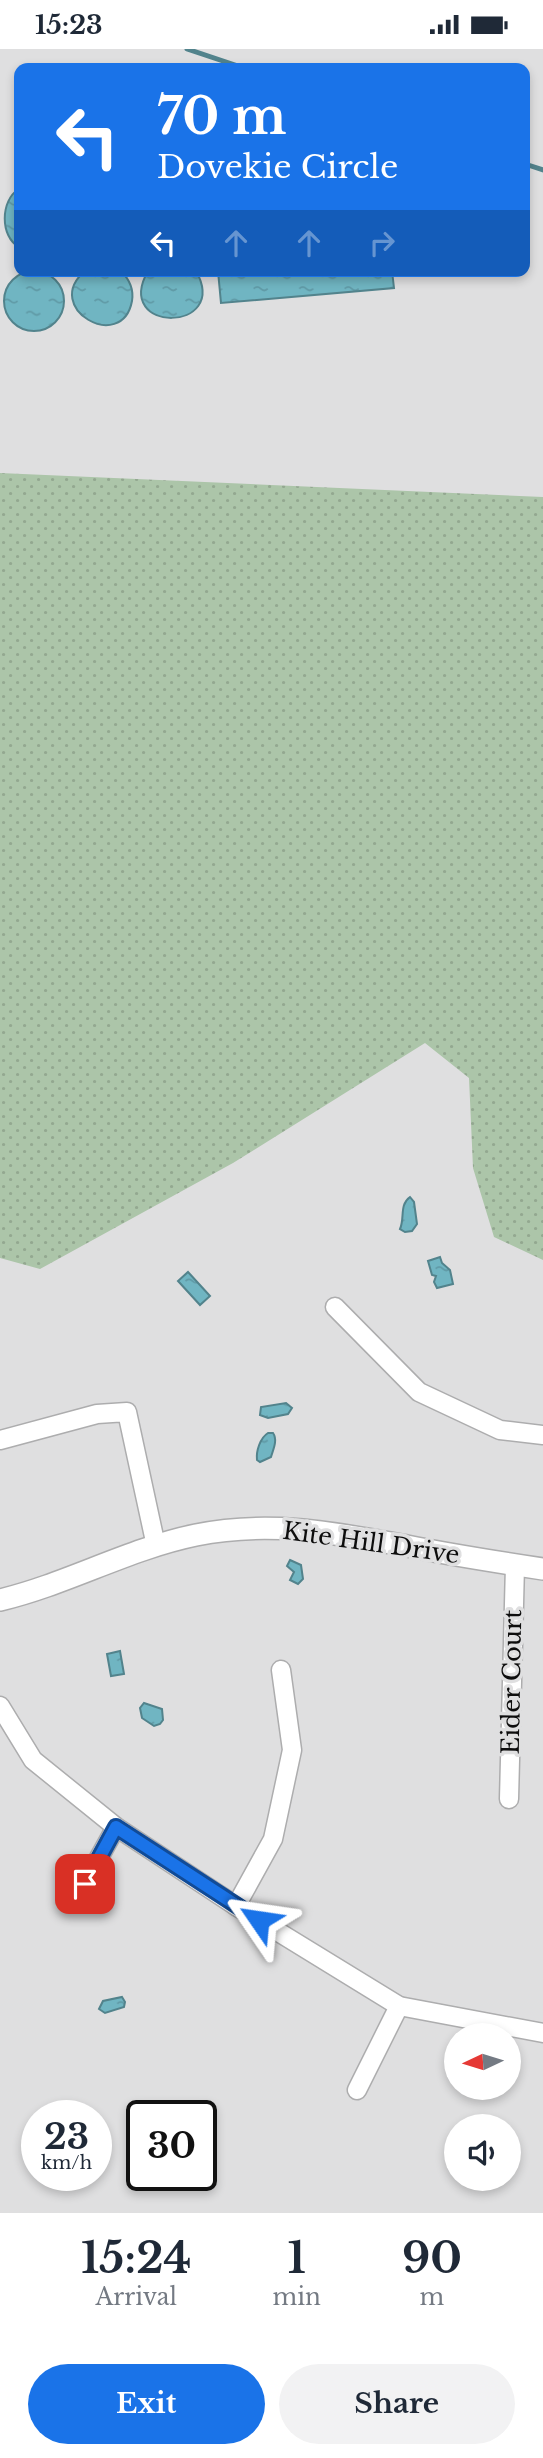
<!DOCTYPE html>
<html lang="en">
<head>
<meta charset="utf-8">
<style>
	:root { --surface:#fff; --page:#f2f2f3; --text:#1f2937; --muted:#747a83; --accent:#1a73e8 }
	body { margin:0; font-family:"Libre Baskerville",serif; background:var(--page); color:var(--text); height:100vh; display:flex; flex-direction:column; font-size:26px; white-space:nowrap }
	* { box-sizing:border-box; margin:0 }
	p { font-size:23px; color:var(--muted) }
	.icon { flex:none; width:38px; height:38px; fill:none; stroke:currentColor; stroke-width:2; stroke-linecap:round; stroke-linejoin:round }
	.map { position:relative; height:2164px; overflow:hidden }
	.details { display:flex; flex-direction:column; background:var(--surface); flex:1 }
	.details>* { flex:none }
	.guide { position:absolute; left:14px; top:14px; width:516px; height:214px; border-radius:14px; box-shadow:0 4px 10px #0003; background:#1a73e8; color:#fff; overflow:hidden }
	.needle { width:46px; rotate:266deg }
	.fabs { position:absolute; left:444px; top:1974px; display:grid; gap:14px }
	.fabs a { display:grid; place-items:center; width:77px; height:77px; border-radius:50%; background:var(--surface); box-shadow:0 4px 10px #0003; font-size:35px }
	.speed { position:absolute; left:21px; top:2051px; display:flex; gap:14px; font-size:35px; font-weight:700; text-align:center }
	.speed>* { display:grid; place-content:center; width:91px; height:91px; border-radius:50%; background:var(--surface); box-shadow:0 4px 10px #0003; line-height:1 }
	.speed small { font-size:18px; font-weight:400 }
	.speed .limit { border:4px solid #111; border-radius:10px; background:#fff; color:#111 }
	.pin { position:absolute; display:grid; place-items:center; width:60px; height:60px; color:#fff; margin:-30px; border-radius:14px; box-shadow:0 4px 10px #0006 }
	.me { position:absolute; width:77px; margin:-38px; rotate:302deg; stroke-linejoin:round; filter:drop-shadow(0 0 5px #0008) }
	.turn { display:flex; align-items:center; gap:24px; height:147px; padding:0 28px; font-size:32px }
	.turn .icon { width:91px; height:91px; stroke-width:2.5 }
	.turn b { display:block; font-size:49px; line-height:60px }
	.lanes { display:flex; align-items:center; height:66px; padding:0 28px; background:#0003; justify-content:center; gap:35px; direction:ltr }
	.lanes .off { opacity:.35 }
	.eta { display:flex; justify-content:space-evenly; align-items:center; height:119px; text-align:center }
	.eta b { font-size:42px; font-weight:700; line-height:49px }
	.action { display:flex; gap:14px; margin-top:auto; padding:14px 28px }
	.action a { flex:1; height:80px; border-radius:42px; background:var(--accent); color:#fff; font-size:28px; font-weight:700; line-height:80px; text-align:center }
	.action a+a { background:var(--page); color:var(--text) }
	.status { display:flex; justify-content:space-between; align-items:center; height:49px; padding:0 35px; background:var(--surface); direction:ltr }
	.status svg { height:19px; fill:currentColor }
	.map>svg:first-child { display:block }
</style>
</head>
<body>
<div class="status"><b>15:23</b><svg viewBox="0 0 49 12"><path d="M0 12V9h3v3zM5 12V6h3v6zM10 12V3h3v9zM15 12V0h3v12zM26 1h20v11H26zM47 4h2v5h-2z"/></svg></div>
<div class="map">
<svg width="543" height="2164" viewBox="0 0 543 2164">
	<defs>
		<pattern id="grass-dots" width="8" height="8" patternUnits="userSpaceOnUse" patternTransform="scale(1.75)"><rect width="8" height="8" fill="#acc5a9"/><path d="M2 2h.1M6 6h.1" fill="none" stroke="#93a890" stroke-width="1.8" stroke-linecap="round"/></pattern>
		<pattern id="water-ripples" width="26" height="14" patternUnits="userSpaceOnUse" patternTransform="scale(1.75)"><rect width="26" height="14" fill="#70b5c2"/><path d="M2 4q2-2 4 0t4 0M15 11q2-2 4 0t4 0" fill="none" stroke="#609aa6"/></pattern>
	</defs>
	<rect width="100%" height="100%" fill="#dfdfe0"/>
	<polygon fill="url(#grass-dots)" points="0,424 543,448 543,1211 494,1188 473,1119 469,1029 425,994 233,1114 40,1220 0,1209"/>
	<g fill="url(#water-ripples)" stroke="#52838c" stroke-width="2">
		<path d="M19 140V198C0 188 0 151 19 140Z"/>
		<path d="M85 222H121C129 230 134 240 132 252 122 305 41 259 85 222Z"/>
		<path d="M148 222H196C231 284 112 285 148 222Z"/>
		<polygon points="218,222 392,222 394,239 221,254"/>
		<circle cx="34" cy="252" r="30"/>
		<path d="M410 1148 414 1153 417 1175 412 1182 405 1183 400 1180C405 1169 399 1156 410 1148Z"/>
		<polygon points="440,1208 442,1214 450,1221 453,1235 437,1239 434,1233 436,1227 432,1226 428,1212"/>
		<polygon points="188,1223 210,1247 200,1256 178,1232"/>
		<polygon points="286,1354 292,1359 288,1365 268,1369 260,1366 261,1358"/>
		<path d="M268 1384H273C278 1391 273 1401 271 1408L260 1413 257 1411C256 1402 260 1389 268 1384Z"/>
		<polygon points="290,1511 301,1516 303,1530 298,1535 290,1531 294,1523 287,1517"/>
		<polygon points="120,1602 124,1625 111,1627 107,1605"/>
		<polygon points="144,1654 162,1660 163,1671 160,1675 154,1677 142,1669 140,1659"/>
		<polygon points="122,1948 125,1953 124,1958 105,1964 99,1960 103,1952"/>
	</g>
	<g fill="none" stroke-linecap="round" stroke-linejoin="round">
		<g stroke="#52838c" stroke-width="5">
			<polyline points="187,0 244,19"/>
			<polyline points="525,115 543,121"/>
		</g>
		<g stroke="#adadae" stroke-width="21">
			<g id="minor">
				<polyline points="335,1258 419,1343 500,1381 543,1386"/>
				<polyline points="0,1391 97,1365 127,1363 156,1497"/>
				<polyline points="0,1657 33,1711 116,1778 236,1857 399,1957 543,1984"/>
				<polyline points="509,1750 515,1516"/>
				<polyline points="74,1854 116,1778"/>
				<polyline points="236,1857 273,1790 292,1701 281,1621"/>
				<polyline points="357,2041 399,1957"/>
			</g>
		</g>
		<g stroke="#adadae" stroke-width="24">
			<path id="tertiary" d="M0 1551C67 1535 128 1500 196 1486 269 1471 336 1484 407 1497 452 1506 497 1513 543 1520"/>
		</g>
		<use href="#minor" stroke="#fff" stroke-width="18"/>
		<use href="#tertiary" stroke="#fff" stroke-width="21"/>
	</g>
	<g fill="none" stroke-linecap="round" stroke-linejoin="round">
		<g stroke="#114b97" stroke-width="18">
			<polyline id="route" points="85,1835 116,1778 259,1871"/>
		</g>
		<use href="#route" stroke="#1a73e8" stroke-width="12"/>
	</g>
	<g text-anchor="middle" stroke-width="7" stroke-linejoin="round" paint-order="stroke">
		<g font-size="24" fill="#0d0d0d" stroke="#dfdfe0">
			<text transform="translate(371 1494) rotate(8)" y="8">Kite Hill Drive</text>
			<text transform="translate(512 1633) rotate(-89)" y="8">Eider Court</text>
		</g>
	</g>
</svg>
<div class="fabs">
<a><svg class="needle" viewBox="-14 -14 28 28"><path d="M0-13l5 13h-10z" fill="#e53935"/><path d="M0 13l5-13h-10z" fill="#747a83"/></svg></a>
<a><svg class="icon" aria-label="sound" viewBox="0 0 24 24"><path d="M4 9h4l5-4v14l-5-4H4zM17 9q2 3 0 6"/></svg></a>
</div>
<div class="speed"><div>23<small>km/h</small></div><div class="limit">30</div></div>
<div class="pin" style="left:85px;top:1835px;background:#d93025"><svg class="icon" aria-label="arrive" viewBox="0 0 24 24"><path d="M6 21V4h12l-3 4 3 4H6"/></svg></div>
<svg class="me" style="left:259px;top:1871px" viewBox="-20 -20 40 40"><path d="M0-17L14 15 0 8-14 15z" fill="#1a73e8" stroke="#fff" stroke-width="4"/></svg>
<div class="guide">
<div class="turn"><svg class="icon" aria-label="left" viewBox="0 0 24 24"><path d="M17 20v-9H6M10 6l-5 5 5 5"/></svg><div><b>70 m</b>Dovekie Circle</div></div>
<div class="lanes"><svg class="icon" aria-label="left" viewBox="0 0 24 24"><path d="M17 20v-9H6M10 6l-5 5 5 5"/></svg><svg class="icon off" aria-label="ahead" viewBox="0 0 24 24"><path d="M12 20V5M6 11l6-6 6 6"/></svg><svg class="icon off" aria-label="ahead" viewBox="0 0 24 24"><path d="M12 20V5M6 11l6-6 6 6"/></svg><svg class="icon off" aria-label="right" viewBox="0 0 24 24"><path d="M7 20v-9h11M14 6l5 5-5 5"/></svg></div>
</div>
</div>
<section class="details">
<div class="eta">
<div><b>15:24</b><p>Arrival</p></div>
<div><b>1</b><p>min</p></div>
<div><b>90</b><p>m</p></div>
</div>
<div class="action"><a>Exit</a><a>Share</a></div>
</section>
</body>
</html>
